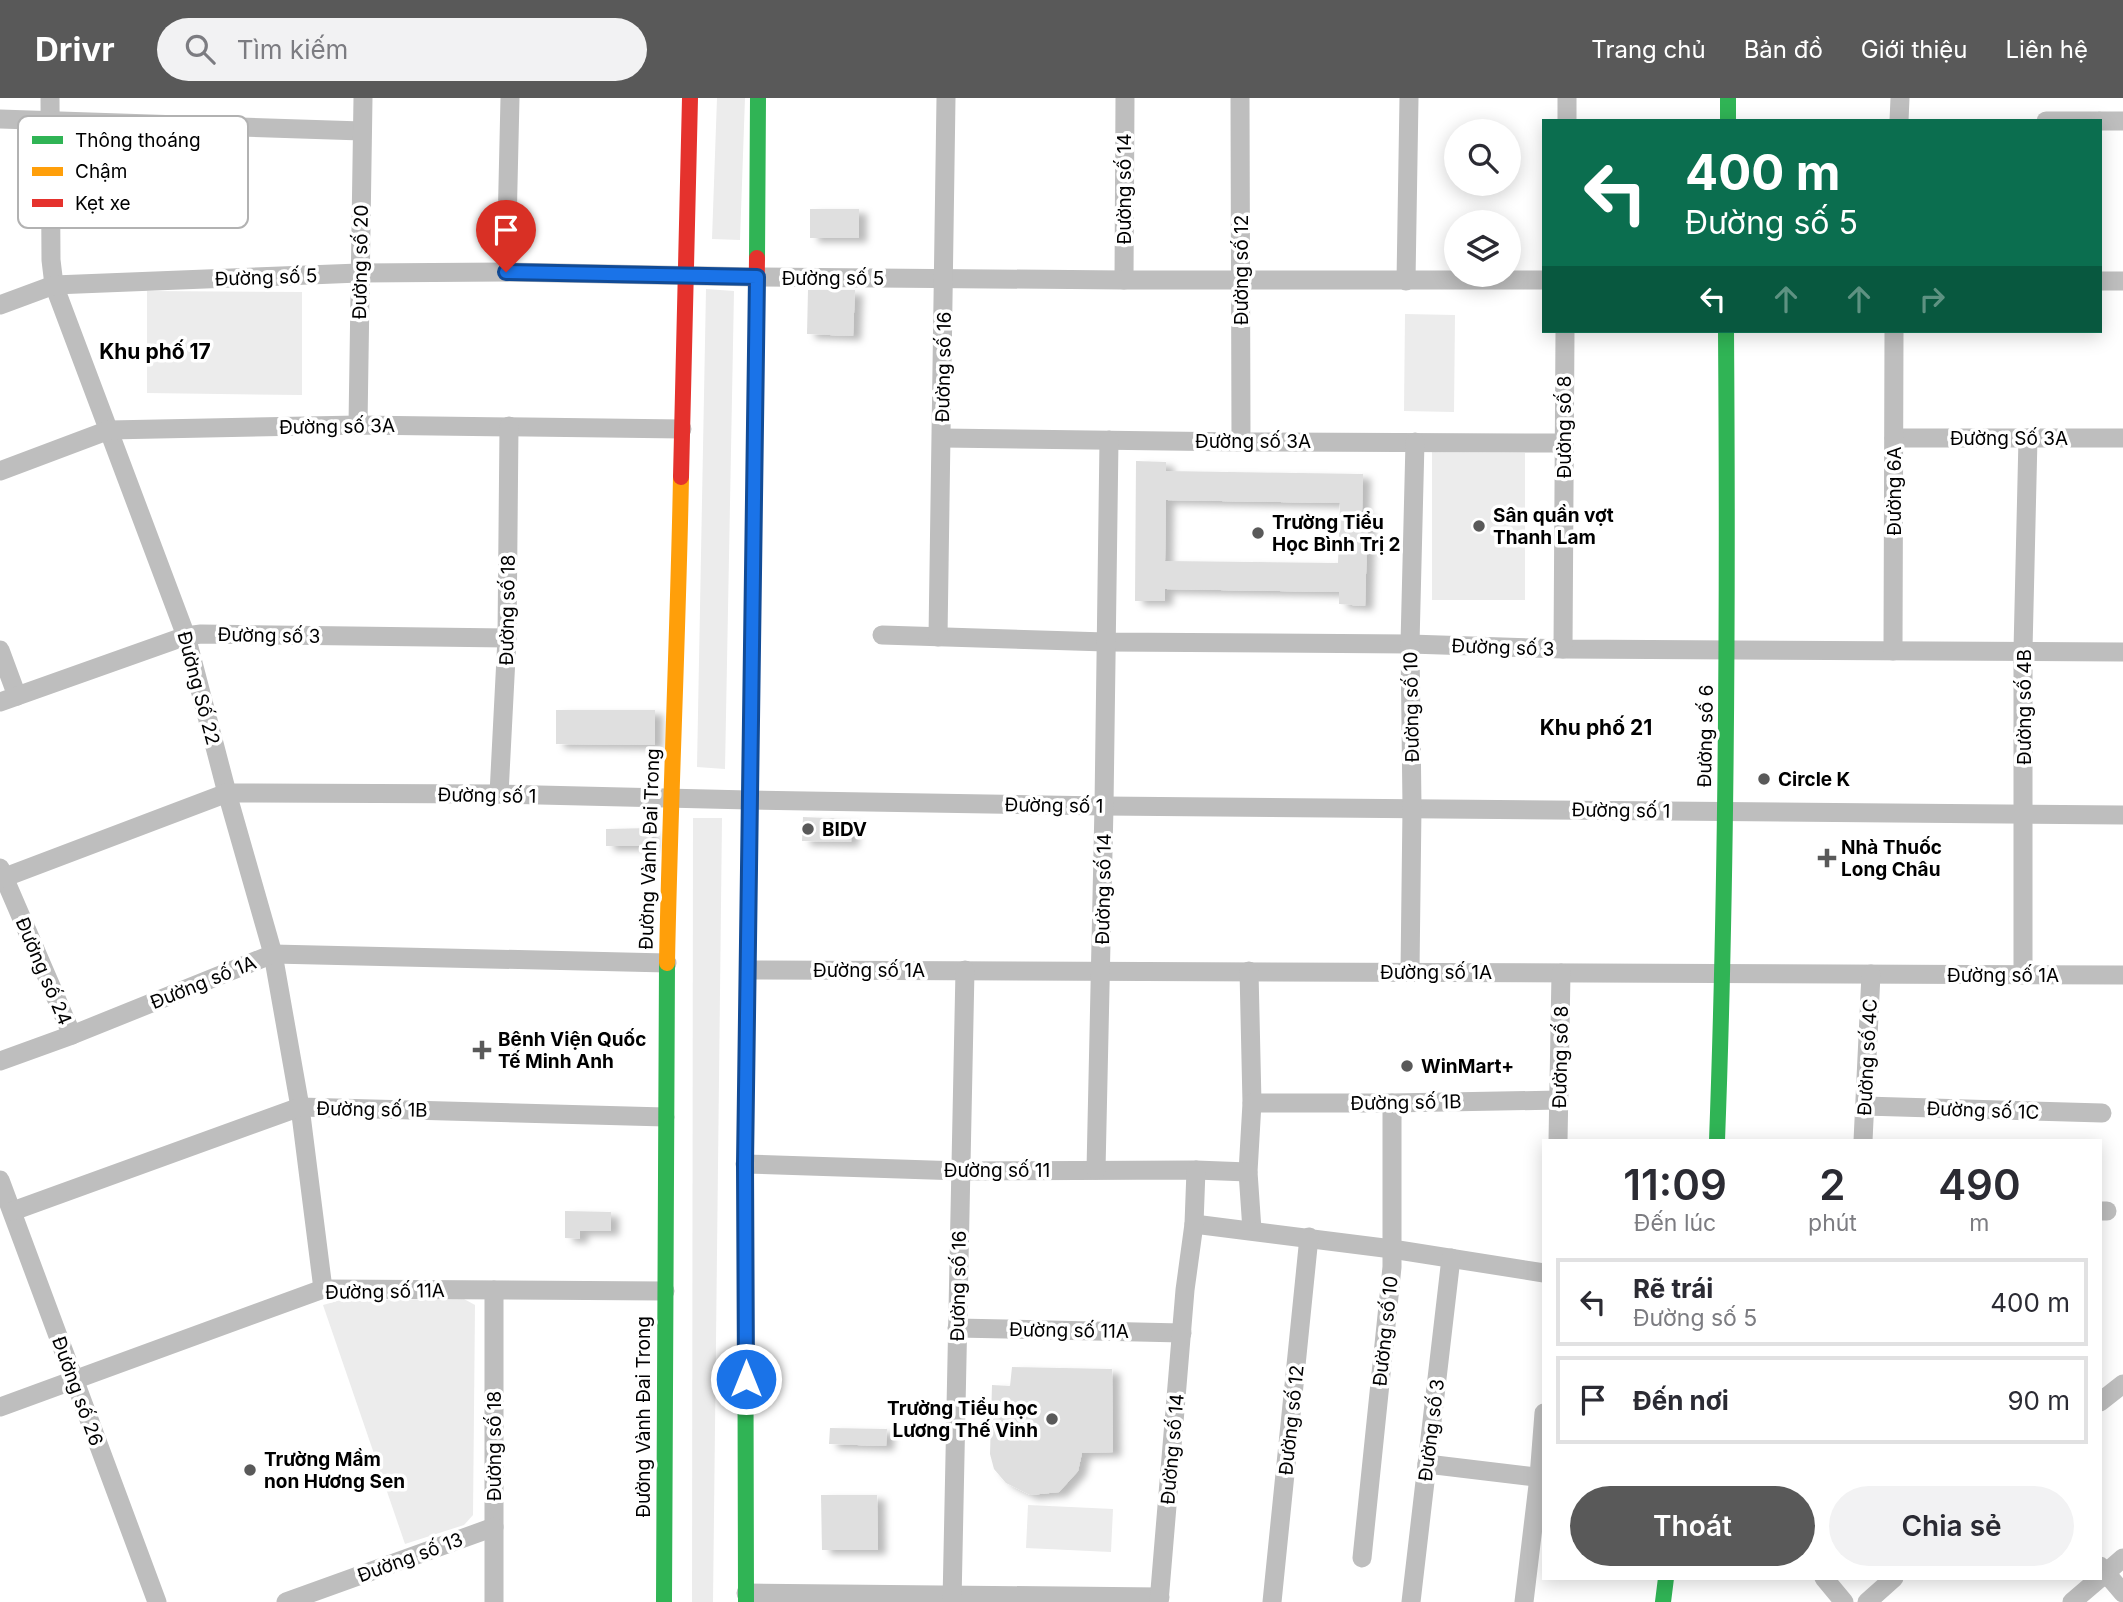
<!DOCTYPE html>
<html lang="vi">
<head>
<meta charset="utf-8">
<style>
	:root { --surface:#fff; --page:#f2f2f3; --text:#2b2b33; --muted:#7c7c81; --line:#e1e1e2; --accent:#595959 }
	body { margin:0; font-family:Inter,sans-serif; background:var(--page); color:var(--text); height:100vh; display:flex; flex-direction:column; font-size:26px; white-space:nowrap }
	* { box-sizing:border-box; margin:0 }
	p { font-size:23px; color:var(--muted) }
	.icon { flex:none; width:38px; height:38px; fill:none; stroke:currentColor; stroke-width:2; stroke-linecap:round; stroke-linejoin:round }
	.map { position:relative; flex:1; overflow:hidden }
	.drawer { position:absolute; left:1542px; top:1041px; width:560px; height:441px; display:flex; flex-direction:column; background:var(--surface); border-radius:0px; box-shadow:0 4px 18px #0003 }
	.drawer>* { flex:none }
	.hud { position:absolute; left:1542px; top:21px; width:560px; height:214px; border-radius:0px; box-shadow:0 4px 18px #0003; background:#0b6e4f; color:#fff; overflow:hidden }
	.fabs { position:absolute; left:1444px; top:21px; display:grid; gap:14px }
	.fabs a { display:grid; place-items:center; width:77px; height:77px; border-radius:50%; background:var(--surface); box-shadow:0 4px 18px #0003; font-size:35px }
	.pin { position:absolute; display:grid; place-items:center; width:60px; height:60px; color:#fff; margin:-72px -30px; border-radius:50% 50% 50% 0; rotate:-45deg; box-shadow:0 0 7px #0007 }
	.pin .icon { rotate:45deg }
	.me { position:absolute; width:77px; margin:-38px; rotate:0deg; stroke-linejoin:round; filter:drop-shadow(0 0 5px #0008) }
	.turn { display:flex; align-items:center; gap:24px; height:147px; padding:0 28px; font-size:32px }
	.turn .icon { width:91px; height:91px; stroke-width:2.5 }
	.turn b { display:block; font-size:49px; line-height:60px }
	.lanes { display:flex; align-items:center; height:66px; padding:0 28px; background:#0003; justify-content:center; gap:35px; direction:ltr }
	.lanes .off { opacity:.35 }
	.eta { display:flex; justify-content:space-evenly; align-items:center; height:119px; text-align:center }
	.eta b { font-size:42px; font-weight:600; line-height:49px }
	.cta { display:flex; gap:14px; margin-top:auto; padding:14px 28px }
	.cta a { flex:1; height:80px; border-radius:42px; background:var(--accent); color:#fff; font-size:28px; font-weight:600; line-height:80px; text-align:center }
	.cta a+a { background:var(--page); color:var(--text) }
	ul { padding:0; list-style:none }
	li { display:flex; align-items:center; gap:21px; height:88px; margin:0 14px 10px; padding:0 14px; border:4px solid var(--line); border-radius:0px }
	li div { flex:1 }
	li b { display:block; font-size:26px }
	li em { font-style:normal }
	header { display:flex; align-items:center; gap:42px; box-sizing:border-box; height:98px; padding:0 35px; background:var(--accent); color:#fff }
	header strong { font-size:33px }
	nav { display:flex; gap:38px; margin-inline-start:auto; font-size:24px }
	.search { width:490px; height:63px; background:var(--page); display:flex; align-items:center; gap:18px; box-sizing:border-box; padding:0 24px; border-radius:38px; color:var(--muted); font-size:26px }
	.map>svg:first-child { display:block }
</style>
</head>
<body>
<header>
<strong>Drivr</strong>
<div class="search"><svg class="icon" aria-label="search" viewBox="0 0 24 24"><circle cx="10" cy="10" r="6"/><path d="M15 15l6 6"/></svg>Tìm kiếm</div>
<nav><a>Trang chủ</a><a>Bản đồ</a><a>Giới thiệu</a><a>Liên hệ</a></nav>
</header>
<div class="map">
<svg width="2123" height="1504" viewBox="0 0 2123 1504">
	<defs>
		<filter id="shadow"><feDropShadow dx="8" dy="4.5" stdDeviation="3.5" flood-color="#0004"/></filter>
	</defs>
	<rect width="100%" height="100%" fill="#fff"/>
	<g fill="#ececec">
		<polygon points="717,0 745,0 740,142 712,141"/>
		<polygon points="706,191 734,193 725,671 697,669"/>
		<polygon points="147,193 302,194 302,297 147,295"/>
		<polygon points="1405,216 1455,217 1454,314 1404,313"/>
		<polygon points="1432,354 1525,355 1525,502 1432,502"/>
		<polygon points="693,720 722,720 713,1504 692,1504"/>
		<polygon points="464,1201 475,1207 473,1417 464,1427 405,1446 323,1207 341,1202"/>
		<polygon points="1028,1407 1113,1411 1111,1454 1026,1450"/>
	</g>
	<g fill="#dfdfdf" fill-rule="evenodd" filter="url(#shadow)">
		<rect x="810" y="111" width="49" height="29"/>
		<polygon points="808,192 855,192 853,238 807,236"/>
		<path d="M1136 363 1166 364V373L1363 376 1362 414H1368L1365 508 1339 506V494L1165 491V503H1135ZM1166 402 1340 405 1338 465 1165 463Z"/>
		<polygon points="556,612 655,612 655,647 556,646"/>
		<polygon points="803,719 852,721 851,744 802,743"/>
		<polygon points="650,730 651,748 606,748 606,731"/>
		<polygon points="565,1113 611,1114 611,1133 580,1133 580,1141 565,1140"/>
		<polygon points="1012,1269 1112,1271 1113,1354 1082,1355 1078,1373 1059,1394 1030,1397 1006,1385 994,1371 990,1356 992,1287 1010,1288"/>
		<polygon points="830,1330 887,1331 886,1348 829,1346"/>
		<polygon points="821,1397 877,1397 878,1452 822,1452"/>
	</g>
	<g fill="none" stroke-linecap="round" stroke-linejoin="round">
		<g stroke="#bebebe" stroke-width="19">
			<polyline points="50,0 51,162 54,187 186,538 227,695 273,856 300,1009 323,1191"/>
			<polyline points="1240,0 1241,344"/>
			<polyline points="0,21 362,33"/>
			<polyline points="1567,23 1567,0"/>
			<polyline points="1899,23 1900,0"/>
			<polyline points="2046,23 2099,23"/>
			<polyline points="2100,23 2123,23"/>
			<polyline points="506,174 510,0"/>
			<polyline points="1124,182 1125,0"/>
			<polyline points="1406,183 1409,0"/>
			<polyline points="2100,183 2123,183"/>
			<polyline points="0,207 54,187 359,175 506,174 757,179 1124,182 1544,182"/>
			<polyline points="358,327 363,0"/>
			<polyline points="942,340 1241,344 1564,345"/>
			<polyline points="1894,340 2123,340"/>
			<polyline points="0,373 109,332 358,327 682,331"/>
			<polyline points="882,537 1106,544 1410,546 1563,551 2123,554"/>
			<polyline points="938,539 946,0"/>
			<polyline points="1563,551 1565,233"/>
			<polyline points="0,552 17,598"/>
			<polyline points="1893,553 1894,233"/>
			<polyline points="0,604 186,538 201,536 507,540"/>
			<polyline points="499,696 507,540 509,328"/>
			<polyline points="0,770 72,937"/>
			<polyline points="0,781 227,695 499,696 749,702 1104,708 2123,717"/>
			<polyline points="749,872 2123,877"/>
			<polyline points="1249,873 1252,1005 1248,1074 1252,1132"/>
			<polyline points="1410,874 1412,709 1410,546 1415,344"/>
			<polyline points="2023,877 2023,552 2028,340"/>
			<polyline points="0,963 72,937 273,856 667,865"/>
			<polyline points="1252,1005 1392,1005 1559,1002"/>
			<polyline points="1865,1008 2102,1015"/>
			<polyline points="1558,1043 1561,875"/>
			<polyline points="1863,1043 1871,876"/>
			<polyline points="745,1066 961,1073 1196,1072 1248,1074"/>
			<polyline points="1096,1072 1104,708 1109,342"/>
			<polyline points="0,1082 157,1504"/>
			<polyline points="13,1113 300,1009 665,1019"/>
			<polyline points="2100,1113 2107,1113"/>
			<polyline points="1194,1126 1392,1151 1544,1175"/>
			<polyline points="494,1192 494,1504"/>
			<polyline points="957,1230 1182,1235"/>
			<polyline points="2100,1304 2123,1286"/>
			<polyline points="0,1309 323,1191 665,1193"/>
			<polyline points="1427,1366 1544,1380"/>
			<polyline points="1362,1460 1392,1169 1392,1005"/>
			<polyline points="2100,1468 2123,1495"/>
			<polyline points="1824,1480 1844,1504"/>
			<polyline points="2100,1480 2123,1460"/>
			<polyline points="746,1495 1160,1499"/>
			<polyline points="286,1504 494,1429"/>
			<polyline points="952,1504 965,872"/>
			<polyline points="1159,1504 1185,1192 1194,1126 1196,1072"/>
			<polyline points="1272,1504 1309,1139"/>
			<polyline points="1411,1504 1451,1160"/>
			<polyline points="1524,1504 1539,1379 1544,1315"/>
			<polyline points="1867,1504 1894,1480"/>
			<polyline points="2072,1504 2100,1480"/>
		</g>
		<g stroke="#30b455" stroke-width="16">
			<polyline points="1728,0 1728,23"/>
			<polyline points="757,160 758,0"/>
			<path d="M1717 1043C1727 773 1728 503 1726 233"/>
			<polyline points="664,1504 667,865"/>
			<polyline points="746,1504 745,1066 749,787"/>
			<polyline points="1663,1504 1666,1480"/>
		</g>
		<g stroke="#ff9f0a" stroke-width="16">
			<polyline points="749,787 754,388"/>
			<path d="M667 865C670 703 678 541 681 379"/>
		</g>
		<g stroke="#e5322d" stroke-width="16">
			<polyline points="681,379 690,0"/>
			<polyline points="754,388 757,160"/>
		</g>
	</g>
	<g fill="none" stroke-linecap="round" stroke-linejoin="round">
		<g stroke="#114b97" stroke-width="18">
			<polyline id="route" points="506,174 757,179 745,1066 746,1281"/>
		</g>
		<use href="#route" stroke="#1a73e8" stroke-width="12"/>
	</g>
	<g fill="#595959" stroke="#fff" stroke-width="2.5">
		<circle cx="1479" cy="428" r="7"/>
		<circle cx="1258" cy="435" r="7"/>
		<circle cx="1764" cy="681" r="7"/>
		<circle cx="808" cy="731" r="7"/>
		<path d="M1823.5 749.5h7v7h7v7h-7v7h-7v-7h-7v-7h7z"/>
		<path d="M478.5 941.5h7v7h7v7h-7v7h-7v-7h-7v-7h7z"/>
		<circle cx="1407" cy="968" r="7"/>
		<circle cx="1052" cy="1321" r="7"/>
		<circle cx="250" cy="1372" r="7"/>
	</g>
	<g text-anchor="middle" stroke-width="7" stroke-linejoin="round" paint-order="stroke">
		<g font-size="19" fill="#000" stroke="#fff">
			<text transform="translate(1124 91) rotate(-90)" y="7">Đường số 14</text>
			<text transform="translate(360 164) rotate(-89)" y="7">Đường số 20</text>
			<text transform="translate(1241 172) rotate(-90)" y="7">Đường số 12</text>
			<text transform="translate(266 179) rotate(-2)" y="7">Đường số 5</text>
			<text x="833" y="187">Đường số 5</text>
			<text transform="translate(943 269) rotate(-89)" y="7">Đường số 16</text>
			<text transform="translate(337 328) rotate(-1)" y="7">Đường số 3A</text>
			<text transform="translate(1564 329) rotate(-90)" y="7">Đường số 8</text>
			<text x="2009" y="347">Đường Số 3A</text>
			<text x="1253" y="350">Đường số 3A</text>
			<text transform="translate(1894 393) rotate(-90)" y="7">Đường 6A</text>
			<text transform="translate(507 512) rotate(-89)" y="7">Đường số 18</text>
			<text transform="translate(269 537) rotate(1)" y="7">Đường số 3</text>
			<text transform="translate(1503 549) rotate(2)" y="7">Đường số 3</text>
			<text transform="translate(199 590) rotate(75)" y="7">Đường Số 22</text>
			<text transform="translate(1411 609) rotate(-91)" y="7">Đường số 10</text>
			<text transform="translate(2024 609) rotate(-90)" y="7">Đường số 4B</text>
			<text transform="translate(1705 638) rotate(-89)" y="7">Đường số 6</text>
			<text transform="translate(487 697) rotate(1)" y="7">Đường số 1</text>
			<text transform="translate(1054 707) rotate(1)" y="7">Đường số 1</text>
			<text transform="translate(1621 712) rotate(1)" y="7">Đường số 1</text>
			<text transform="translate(649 751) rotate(-88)" y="7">Đường Vành Đai Trong</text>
			<text transform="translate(1103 791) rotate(-89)" y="7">Đường số 14</text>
			<text x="869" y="879">Đường số 1A</text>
			<text transform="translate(44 873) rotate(67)" y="7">Đường số 24</text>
			<text x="1436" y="881">Đường số 1A</text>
			<text x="2003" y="884">Đường số 1A</text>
			<text transform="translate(203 884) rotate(-22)" y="7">Đường số 1A</text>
			<text transform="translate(1560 959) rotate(-89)" y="7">Đường số 8</text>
			<text transform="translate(1867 959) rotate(-87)" y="7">Đường số 4C</text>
			<text transform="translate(1406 1004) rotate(-1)" y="7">Đường số 1B</text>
			<text transform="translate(372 1011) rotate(1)" y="7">Đường số 1B</text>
			<text transform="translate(1983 1012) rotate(2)" y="7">Đường số 1C</text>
			<text x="997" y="1079">Đường số 11</text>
			<text transform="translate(958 1188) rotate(-89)" y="7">Đường số 16</text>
			<text transform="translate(385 1193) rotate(-1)" y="7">Đường số 11A</text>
			<text transform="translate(1069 1232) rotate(1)" y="7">Đường số 11A</text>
			<text transform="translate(1385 1233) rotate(-84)" y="7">Đường số 10</text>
			<text transform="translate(78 1293) rotate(70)" y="7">Đường số 26</text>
			<text transform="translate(643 1319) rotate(-90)" y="7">Đường Vành Đai Trong</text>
			<text transform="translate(1291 1322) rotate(-84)" y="7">Đường số 12</text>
			<text transform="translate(1431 1332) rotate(-83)" y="7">Đường số 3</text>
			<text transform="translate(494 1348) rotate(-90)" y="7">Đường số 18</text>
			<text transform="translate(1172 1351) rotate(-85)" y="7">Đường số 14</text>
			<text transform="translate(410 1459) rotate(-20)" y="7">Đường số 13</text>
		</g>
		<g font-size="19" font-weight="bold" fill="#000" stroke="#fff" text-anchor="start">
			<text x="1493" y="424">Sân quần vợt<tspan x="1493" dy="22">Thanh Lam</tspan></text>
			<text x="1272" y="431">Trường Tiểu<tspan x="1272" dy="22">Học Bình Trị 2</tspan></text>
			<text x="1778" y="688">Circle K</text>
			<text x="822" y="738">BIDV</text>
			<text x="1841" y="756">Nhà Thuốc<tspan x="1841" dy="22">Long Châu</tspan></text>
			<text x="498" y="948">Bệnh Viện Quốc<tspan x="498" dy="22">Tế Minh Anh</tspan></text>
			<text x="1421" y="975">WinMart+</text>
			<text x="1038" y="1317" text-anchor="end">Trường Tiểu học<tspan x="1038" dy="22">Lương Thế Vinh</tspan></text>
			<text x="264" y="1368">Trường Mầm<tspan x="264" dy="22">non Hương Sen</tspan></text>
		</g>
		<g font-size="21" font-weight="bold" fill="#000" stroke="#fff">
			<text x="155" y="261">Khu phố 17</text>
			<text x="1596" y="637">Khu phố 21</text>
		</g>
	</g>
	<rect x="18" y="18" width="230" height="112" rx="10" fill="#fff" stroke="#b2b2b2" stroke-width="2"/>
	<rect x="32" y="38" width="31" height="8" fill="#30b455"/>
	<rect x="32" y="69" width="31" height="9" fill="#ff9f0a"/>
	<rect x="32" y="101" width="31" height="8" fill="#e5322d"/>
	<g font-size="19" fill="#000">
		<text x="75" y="49">Thông thoáng</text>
		<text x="75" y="80">Chậm</text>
		<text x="75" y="112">Kẹt xe</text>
	</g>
</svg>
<div class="fabs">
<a><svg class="icon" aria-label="search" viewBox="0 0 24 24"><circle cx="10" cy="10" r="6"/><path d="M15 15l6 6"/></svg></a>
<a><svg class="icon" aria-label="layers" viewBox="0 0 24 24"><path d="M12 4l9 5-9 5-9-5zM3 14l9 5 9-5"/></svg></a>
</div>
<div class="pin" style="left:506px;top:174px;background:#d93025"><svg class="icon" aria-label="arrive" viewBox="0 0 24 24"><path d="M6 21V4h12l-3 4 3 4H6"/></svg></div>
<svg class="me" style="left:746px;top:1281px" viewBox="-20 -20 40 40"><circle r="17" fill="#1a73e8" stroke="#fff" stroke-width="3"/><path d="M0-11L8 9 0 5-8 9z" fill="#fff"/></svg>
<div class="hud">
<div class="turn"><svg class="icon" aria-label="left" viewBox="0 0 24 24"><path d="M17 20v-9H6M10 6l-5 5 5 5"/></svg><div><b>400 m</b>Đường số 5</div></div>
<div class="lanes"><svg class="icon" aria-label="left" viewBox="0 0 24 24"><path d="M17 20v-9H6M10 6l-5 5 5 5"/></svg><svg class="icon off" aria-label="ahead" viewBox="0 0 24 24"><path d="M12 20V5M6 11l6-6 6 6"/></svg><svg class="icon off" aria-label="ahead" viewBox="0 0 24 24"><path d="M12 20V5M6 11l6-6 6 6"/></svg><svg class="icon off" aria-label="right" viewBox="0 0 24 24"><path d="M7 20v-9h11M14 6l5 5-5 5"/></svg></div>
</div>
<section class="drawer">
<div class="eta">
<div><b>11:09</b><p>Đến lúc</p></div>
<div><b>2</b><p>phút</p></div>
<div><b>490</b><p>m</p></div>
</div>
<ul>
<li><svg class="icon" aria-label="left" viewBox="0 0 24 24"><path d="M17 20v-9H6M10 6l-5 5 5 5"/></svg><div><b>Rẽ trái</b><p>Đường số 5</p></div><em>400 m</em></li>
<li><svg class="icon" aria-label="arrive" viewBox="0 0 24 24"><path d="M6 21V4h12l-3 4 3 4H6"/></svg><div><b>Đến nơi</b></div><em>90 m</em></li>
</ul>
<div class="cta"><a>Thoát</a><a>Chia sẻ</a></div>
</section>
</div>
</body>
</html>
